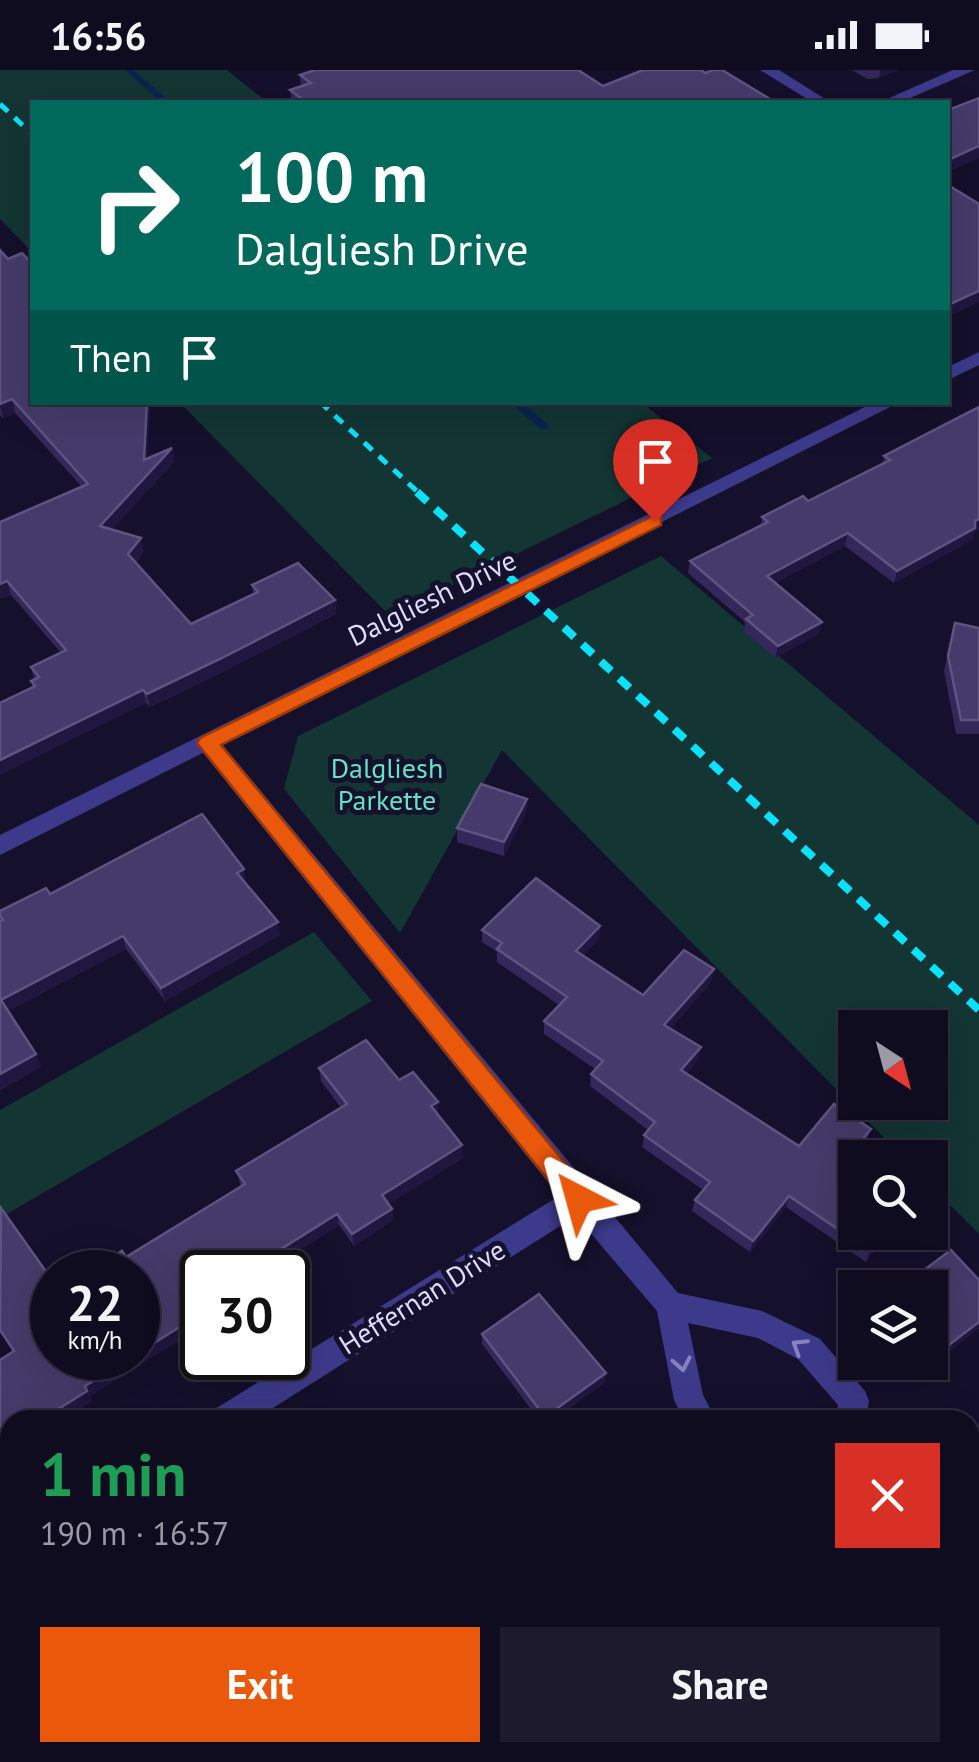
<!DOCTYPE html>
<html lang="en">
<head>
<meta charset="utf-8">
<style>
	:root { --surface:#100c20; --page:#1e1a2d; --text:#f1f3f6; --muted:#9c9ba5; --line:#302c3e; --accent:#ea580c }
	body { margin:0; font-family:"PT Sans",sans-serif; background:var(--page); color:var(--text); height:100vh; display:flex; flex-direction:column; font-size:38px; white-space:nowrap }
	* { box-sizing:border-box; margin:0 }
	p { font-size:32px; color:var(--muted) }
	.icon { flex:none; width:55px; height:55px; fill:none; stroke:currentColor; stroke-width:2; stroke-linecap:round; stroke-linejoin:round }
	.map { position:relative; flex:1; overflow:hidden }
	.panel { position:absolute; left:0px; top:1340px; width:980px; height:352px; display:flex; flex-direction:column; background:var(--surface); border-radius:30px 30px 0 0; box-shadow:0 10px 40px #0002,0 0 0 2px var(--line) }
	.panel>* { flex:none }
	.banner { position:absolute; left:30px; top:30px; width:920px; height:305px; border-radius:0px; box-shadow:0 10px 40px #0002,0 0 0 2px var(--line); background:#00695c; color:#fff; overflow:hidden }
	.needle { width:65px; rotate:144deg }
	.buttons { position:absolute; left:838px; top:940px; display:grid; gap:20px }
	.buttons a { display:grid; place-items:center; width:110px; height:110px; border-radius:0px; background:var(--surface); box-shadow:0 10px 40px #0002,0 0 0 2px var(--line); font-size:50px }
	.speed { position:absolute; left:30px; top:1180px; display:flex; gap:20px; font-size:50px; font-weight:700; text-align:center }
	.speed>* { display:grid; place-content:center; width:130px; height:130px; border-radius:50%; background:var(--surface); box-shadow:0 10px 40px #0002,0 0 0 2px var(--line); line-height:1 }
	.speed small { font-size:25px; font-weight:400 }
	.speed .limit { border:5px solid #111; border-radius:15px; background:#fff; color:#111 }
	.pin { position:absolute; display:grid; place-items:center; width:85px; height:85px; color:#fff; margin:-102px -42px; border-radius:50% 50% 50% 0; rotate:-45deg; box-shadow:0 0 10px #0007 }
	.pin .icon { rotate:45deg }
	.me { position:absolute; width:110px; margin:-55px; rotate:321deg; stroke-linejoin:round; filter:drop-shadow(0 0 8px #0008) }
	.turn { display:flex; align-items:center; gap:35px; height:210px; padding:0 40px; font-size:45px }
	.turn .icon { width:130px; height:130px; stroke-width:2.5 }
	.turn b { display:block; font-size:70px; line-height:85px }
	.then { display:flex; align-items:center; height:95px; padding:0 40px; background:#0003; gap:20px; font-size:38px }
	.round { display:grid; place-items:center; flex:none; width:105px; height:105px; border-radius:0px; background:var(--page) }
	.head { display:flex; align-items:center; justify-content:space-between; height:170px; padding:0 40px }
	h1 { font-size:60px; font-weight:700; line-height:75px; color:#1e9e55 }
	.button { display:flex; gap:20px; margin-top:auto; padding:20px 40px }
	.button a { flex:1; height:115px; border-radius:0px; background:var(--accent); color:#fff; font-size:40px; font-weight:700; line-height:115px; text-align:center }
	.button a+a { background:var(--page); color:var(--text) }
	.status { display:flex; justify-content:space-between; align-items:center; height:70px; padding:0 50px; background:var(--surface); direction:ltr }
	.status svg { height:28px; fill:currentColor }
	.map>svg:first-child { display:block }
</style>
</head>
<body>
<div class="status"><b>16:56</b><svg viewBox="0 0 49 12"><path d="M0 12V9h3v3zM5 12V6h3v6zM10 12V3h3v9zM15 12V0h3v12zM26 1h20v11H26zM47 4h2v5h-2z"/></svg></div>
<div class="map">
<svg width="979" height="1692" viewBox="0 0 979 1692">
	<rect width="100%" height="100%" fill="#15102b"/>
	<g fill="#133534" fill-rule="evenodd">
		<polygon points="0,0 227,0 267,32 32,32 32,182 0,149"/>
		<polygon points="180,333 642,333 712,388 390,546"/>
		<path d="M661 486 979 755V1164L930 1115V1088L903 1087 502 680 400 863 284 719 298 666ZM855 958H930V1032H855Z"/>
		<polygon points="314,862 372,931 0,1148 0,1040"/>
		<polygon points="0,1555 10,1565 10,1682 29,1683 31,1692 0,1692"/>
	</g>
	<g fill="none" stroke-linecap="round" stroke-linejoin="round">
		<g fill="#0b234f" fill-rule="evenodd">
			<polygon points="125,0 134,0 170,32 161,32"/>
			<polygon points="510,332 522,332 548,355 548,359 540,359"/>
		</g>
		<g fill="#3e3a8b" fill-rule="evenodd">
			<polygon points="760,0 779,0 830,32 812,32"/>
			<polygon points="953,0 975,0 901,32 880,32"/>
			<polygon points="208,664 216,667 678,1223 762,1241 820,1269 865,1321 869,1331 866,1350 836,1350 838,1335 798,1289 758,1268 688,1253 703,1325 716,1350 684,1350 674,1330 657,1241 576,1146 254,1350 211,1350 215,1339 559,1126 200,679 196,673 200,667"/>
			<polygon points="10,1457 10,1489 0,1491 0,1459"/>
			<polygon points="63,1682 97,1682 99,1692 65,1692"/>
			<polygon points="119,1682 169,1682 173,1692 123,1692"/>
		</g>
		<g fill="#3e3a8b" fill-rule="evenodd">
			<polygon points="979,282 979,295 948,310 948,297"/>
			<polygon points="875,332 900,332 0,785 0,765"/>
		</g>
		<g stroke="#06e2ff" stroke-width="5" stroke-dasharray="11 9" stroke-linecap="butt">
			<polyline points="0,34 32,64"/>
			<polyline points="320,332 420,424"/>
		</g>
		<polyline stroke="#06e2ff" stroke-width="8" stroke-dasharray="14 11" stroke-linecap="butt" points="417,422 979,940"/>
	</g>
	<g fill="#332859">
		<polygon points="852,0 898,0 879,8 867,9"/>
		<polygon points="300,5 603,16 775,32 292,32 290,20 301,16"/>
		<polygon points="0,180 32,332 150,332 147,388 175,391 112,459 144,481 136,492 191,554 253,524 252,515 335,530 336,544 223,602 150,637 146,633 58,676 33,617 31,611 34,609 31,597 61,583 11,525 0,529 0,452 82,417 15,343 3,348 0,345"/>
		<polygon points="979,337 979,459 974,462 972,470 894,513 845,476 775,513 822,552 819,564 775,588 744,561 745,552 688,503 690,491 761,455 762,447 808,431 883,393 884,386"/>
		<polygon points="955,553 979,558 979,664 956,664 944,601"/>
		<polygon points="527,729 526,743 504,786 457,772 457,758"/>
		<polygon points="246,812 280,865 165,931 126,879 8,941 41,997 0,1020 0,841 50,824"/>
		<polygon points="600,856 599,869 583,886 643,925 714,899 711,912 670,959 699,989 686,1004 799,1076 871,1059 865,1073 888,1162 866,1192 786,1137 750,1182 692,1141 695,1130 703,1120 642,1077 644,1065 648,1060 590,1016 591,1004 595,999 544,964 544,951 559,935 497,892 497,882 482,872 482,860"/>
		<polygon points="319,998 399,1010 438,1032 437,1045 463,1088 388,1134 392,1139 393,1150 354,1176 339,1155 265,1202 202,1202 202,1256 90,1326 92,1331 62,1350 10,1350 13,1282 52,1288 126,1187 241,1116 236,1101 341,1038 321,1011"/>
		<polygon points="979,1210 979,1258 931,1295 929,1292 930,1218"/>
		<polygon points="482,1264 606,1303 604,1313 553,1350 539,1350 482,1274"/>
		<polygon points="867,1682 968,1682 956,1692 874,1692"/>
	</g>
	<g fill="#1f173f">
		<polygon points="880,0 898,0 879,8"/>
		<polygon points="979,76 979,88 948,102 948,90"/>
		<polygon points="979,221 979,232 948,247 948,235"/>
		<polygon points="12,329 15,343 3,348 0,334"/>
		<polygon points="147,332 150,332 150,335 146,404 144,390"/>
		<polygon points="172,378 175,391 103,469 100,456"/>
		<polygon points="979,449 979,459 974,462 972,470 894,513 897,501"/>
		<polygon points="848,463 845,476 765,519 767,506"/>
		<polygon points="141,468 144,481 131,497 128,484"/>
		<polygon points="7,511 11,525 0,529 0,514"/>
		<polygon points="335,530 336,544 223,602 150,637 147,624"/>
		<polygon points="822,552 819,564 775,588 778,576"/>
		<polygon points="143,620 146,633 0,705 0,690"/>
		<polygon points="527,729 526,743 504,786 504,772"/>
		<polygon points="244,799 246,812 239,816 237,803"/>
		<polygon points="278,852 280,865 165,931 161,918"/>
		<polygon points="600,856 599,869 575,894 576,881"/>
		<polygon points="123,866 126,879 6,942 1,930"/>
		<polygon points="714,899 711,912 662,968 664,955"/>
		<polygon points="701,977 699,989 679,1012 681,1000"/>
		<polygon points="36,984 41,997 0,1020 0,1004"/>
		<polygon points="438,1032 438,1045 431,1049 431,1036"/>
		<polygon points="462,1075 463,1088 383,1137 382,1125"/>
		<polygon points="789,1126 786,1137 750,1182 753,1171"/>
		<polygon points="392,1139 393,1150 354,1176 352,1164"/>
		<polygon points="337,1144 339,1155 264,1202 259,1193"/>
		<polygon points="884,1162 888,1162 866,1192 870,1181"/>
		<polygon points="202,1243 202,1256 90,1326 92,1331 62,1350 41,1350 85,1316 130,1288 138,1288 138,1283"/>
		<polygon points="979,1252 979,1258 931,1295 937,1284"/>
		<polygon points="606,1303 604,1313 553,1350 545,1350 545,1347"/>
		<polygon points="10,1358 10,1372 0,1378 0,1364"/>
		<polygon points="364,1682 372,1682 373,1684 362,1692 351,1692"/>
		<polygon points="494,1682 502,1682 490,1692 482,1692"/>
	</g>
	<g fill="#453b6a" stroke="#5e5482" stroke-width="2.5">
		<polygon points="315,0 578,0 603,16 643,0 701,0 705,3 713,0 722,0 775,32 306,32 290,20 311,13 300,5"/>
		<polygon points="979,28 979,76 948,90 948,40"/>
		<polygon points="948,115 979,134 979,221 948,235"/>
		<polygon points="0,180 8,189 22,183 32,194 32,332 147,332 144,390 172,378 100,456 141,468 128,484 191,554 258,522 252,515 298,493 335,530 220,589 147,624 143,620 0,690 0,633 35,616 31,611 39,607 31,597 66,580 7,511 0,514 0,452 88,414 12,329 0,334"/>
		<polygon points="979,337 979,449 975,451 975,458 897,501 848,463 767,506 822,552 778,576 746,549 753,545 690,491 768,452 762,447 803,426 808,431 890,390 884,386"/>
		<polygon points="955,553 979,558 979,650 961,650 948,586"/>
		<polygon points="481,714 527,729 504,772 457,758"/>
		<polygon points="202,744 244,799 237,803 278,852 161,918 123,866 1,930 36,984 0,1004 0,851 3,850 0,846 0,841 46,818 50,824"/>
		<polygon points="536,808 600,856 576,881 643,925 684,880 714,899 664,955 701,977 681,1000 799,1076 834,1034 871,1059 861,1071 886,1088 855,1088 855,1162 884,1162 870,1181 789,1126 753,1171 695,1130 710,1112 644,1065 655,1052 591,1004 603,991 544,951 567,927 497,879 502,873 482,860"/>
		<polygon points="366,970 399,1010 413,1002 438,1032 431,1036 462,1075 382,1125 392,1139 352,1164 337,1144 259,1193 265,1202 202,1202 202,1243 138,1283 138,1202 86,1202 122,1181 126,1187 245,1114 236,1101 347,1034 319,998"/>
		<polygon points="1,1138 52,1210 52,1288 130,1288 85,1316 87,1321 41,1350 33,1350 31,1346 23,1350 10,1350 10,1358 0,1364 0,1290 14,1281 0,1260"/>
		<polygon points="951,1180 979,1210 979,1252 937,1284 930,1276 930,1218 900,1218"/>
		<polygon points="539,1224 606,1303 545,1347 482,1264"/>
		<polygon points="970,1402 979,1405 979,1573 970,1582"/>
		<polygon points="326,1682 364,1682 351,1692 332,1692"/>
		<polygon points="374,1682 494,1682 482,1692 380,1692"/>
		<polygon points="679,1682 765,1682 762,1692 676,1692"/>
		<polygon points="877,1682 967,1682 954,1692 884,1692"/>
	</g>
	<defs><path id="oneway-chevron" d="M-2-3.5L2.5 0L-2 3.5" fill="none" stroke-width="1.6" stroke-linecap="round" stroke-linejoin="round" transform="scale(2.5)"/></defs>
	<g stroke="#8682bf">
		<use href="#oneway-chevron" transform="translate(799 1276) rotate(-148)"/>
		<use href="#oneway-chevron" transform="translate(682 1294) rotate(79)"/>
	</g>
	<polygon fill="#ea580c" stroke="#983908" stroke-width="2.5" points="655,445 661,446 661,455 221,675 588,1121 592,1129 588,1137 579,1141 570,1137 197,673 200,668"/>
	<g text-anchor="middle" stroke-width="10" stroke-linejoin="round" paint-order="stroke">
		<g font-size="28" fill="#dfdaff" stroke="#15102b">
			<text transform="translate(432 528) rotate(-26)" y="10">Dalgliesh Drive</text>
			<text transform="translate(422 1227) rotate(-32)" y="10">Heffernan Drive</text>
		</g>
		<g font-size="28" fill="#61e4c5" stroke="#15102b">
			<text x="387" y="708">Dalgliesh<tspan x="387" dy="32">Parkette</tspan></text>
		</g>
	</g>
</svg>
<div class="buttons">
<a><svg class="needle" viewBox="-14 -14 28 28"><path d="M0-13l5 13h-10z" fill="#e53935"/><path d="M0 13l5-13h-10z" fill="#9c9ba5"/></svg></a>
<a><svg class="icon" aria-label="search" viewBox="0 0 24 24"><circle cx="10" cy="10" r="6"/><path d="M15 15l6 6"/></svg></a>
<a><svg class="icon" aria-label="layers" viewBox="0 0 24 24"><path d="M12 4l9 5-9 5-9-5zM3 14l9 5 9-5"/></svg></a>
</div>
<div class="speed"><div>22<small>km/h</small></div><div class="limit">30</div></div>
<div class="pin" style="left:655px;top:451px;background:#d93025"><svg class="icon" aria-label="arrive" viewBox="0 0 24 24"><path d="M6 21V4h12l-3 4 3 4H6"/></svg></div>
<svg class="me" style="left:579px;top:1129px" viewBox="-20 -20 40 40"><path d="M0-17L14 15 0 8-14 15z" fill="#ea580c" stroke="#fff" stroke-width="4"/></svg>
<div class="banner">
<div class="turn"><svg class="icon" aria-label="right" viewBox="0 0 24 24"><path d="M7 20v-9h11M14 6l5 5-5 5"/></svg><div><b>100 m</b>Dalgliesh Drive</div></div>
<div class="then">Then<svg class="icon" aria-label="arrive" viewBox="0 0 24 24"><path d="M6 21V4h12l-3 4 3 4H6"/></svg></div>
</div>
<section class="panel">
<div class="head"><div><h1>1 min</h1><p>190 m · 16:57</p></div><a class="round" style="background:#d93025;color:#fff"><svg class="icon" aria-label="close" viewBox="0 0 24 24"><path d="M6 6l12 12M18 6L6 18"/></svg></a></div>
<div class="button"><a>Exit</a><a>Share</a></div>
</section>
</div>
</body>
</html>
